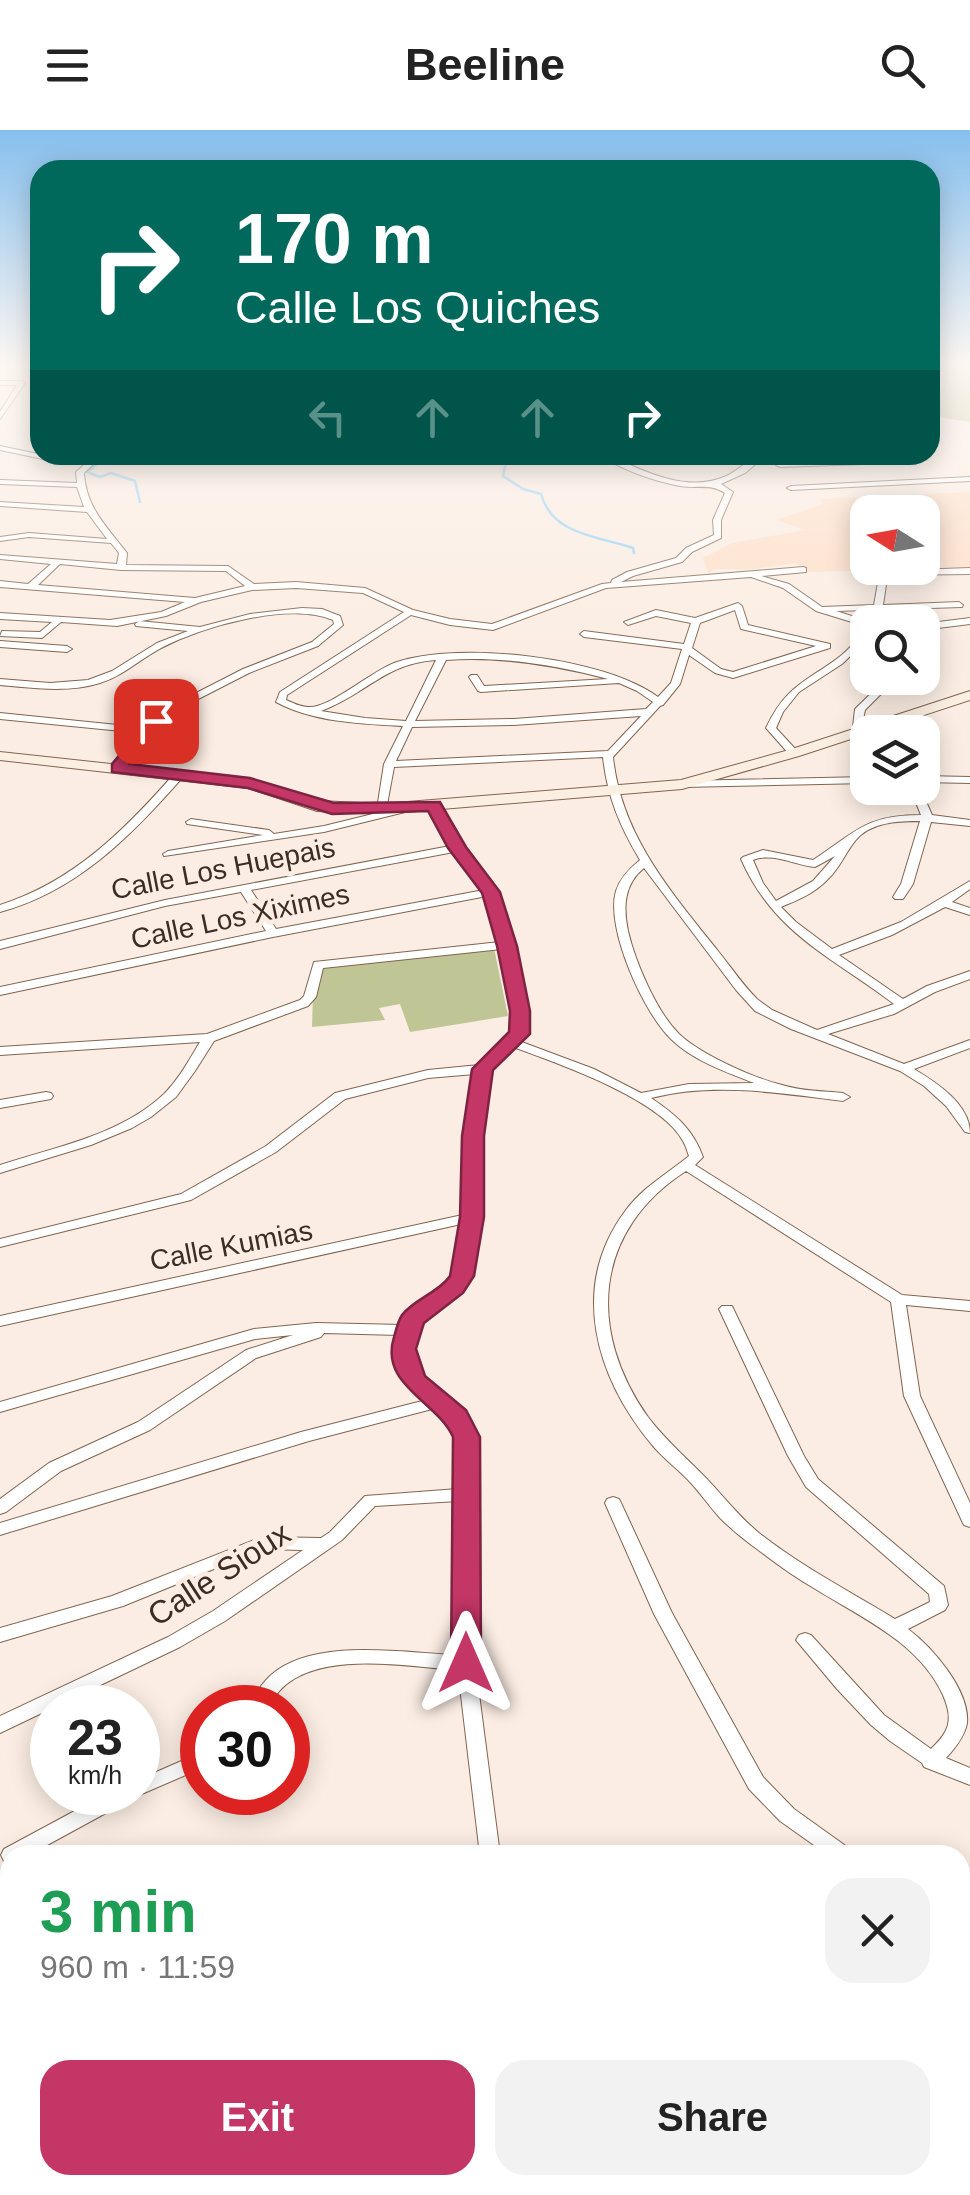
<!DOCTYPE html>
<html lang="en">
<head>
<meta charset="utf-8">
<style>
	:root { --surface:#fff; --page:#f2f2f2; --text:#222; --muted:#767676; --accent:#c33666 }
	body { margin:0; font-family:Helvetica,sans-serif; background:var(--page); color:var(--text); height:100vh; display:flex; flex-direction:column; font-size:38px; white-space:nowrap }
	* { box-sizing:border-box; margin:0 }
	p { font-size:32px; color:var(--muted) }
	.icon { flex:none; width:55px; height:55px; fill:none; stroke:currentColor; stroke-width:2; stroke-linecap:round; stroke-linejoin:round }
	.map { position:relative; flex:1; overflow:hidden }
	.side { position:absolute; left:0px; top:1715px; width:970px; height:350px; display:flex; flex-direction:column; background:var(--surface); border-radius:30px 30px 0 0; box-shadow:0 5px 25px #0003 }
	.side>* { flex:none }
	.guide { position:absolute; left:30px; top:30px; width:910px; height:305px; border-radius:30px; box-shadow:0 5px 25px #0003; background:#00695c; color:#fff; overflow:hidden }
	.needle { width:65px; rotate:281deg }
	.tools { position:absolute; left:850px; top:365px; display:grid; gap:20px }
	.tools a { display:grid; place-items:center; width:90px; height:90px; border-radius:20px; background:var(--surface); box-shadow:0 5px 25px #0003; font-size:50px }
	.speed { position:absolute; left:30px; top:1555px; display:flex; gap:20px; font-size:50px; font-weight:700; text-align:center }
	.speed>* { display:grid; place-content:center; width:130px; height:130px; border-radius:50%; background:var(--surface); box-shadow:0 5px 25px #0003; line-height:1 }
	.speed small { font-size:25px; font-weight:400 }
	.speed .limit { border:15px solid #d22; background:#fff; color:#111 }
	.pin { position:absolute; display:grid; place-items:center; width:85px; height:85px; color:#fff; margin:-42px; border-radius:20px; box-shadow:0 5px 15px #0006 }
	.me { position:absolute; width:110px; margin:-55px; rotate:0deg; stroke-linejoin:round; filter:drop-shadow(0 0 8px #0008) }
	.turn { display:flex; align-items:center; gap:35px; height:210px; padding:0 40px; font-size:45px }
	.turn .icon { width:130px; height:130px; stroke-width:2.5 }
	.turn b { display:block; font-size:70px; line-height:85px }
	.lanes { display:flex; align-items:center; height:95px; padding:0 40px; background:#0003; justify-content:center; gap:50px; direction:ltr }
	.lanes .off { opacity:.35 }
	.round { display:grid; place-items:center; flex:none; width:105px; height:105px; border-radius:30px; background:var(--page) }
	.summary { display:flex; align-items:center; justify-content:space-between; height:170px; padding:0 40px }
	h1 { font-size:60px; font-weight:700; line-height:75px; color:#1e9e55 }
	.primary-button { display:flex; gap:20px; margin-top:auto; padding:20px 40px }
	.primary-button a { flex:1; height:115px; border-radius:30px; background:var(--accent); color:#fff; font-size:40px; font-weight:700; line-height:115px; text-align:center }
	.primary-button a+a { background:var(--page); color:var(--text) }
	header { display:flex; justify-content:space-between; align-items:center; height:130px; padding:0 40px; background:var(--surface); font-size:45px; font-weight:700 }
	.map>svg:first-child { display:block }
</style>
</head>
<body>
<header><svg class="icon" aria-label="menu" viewBox="0 0 24 24"><path d="M4 6h16M4 12h16M4 18h16"/></svg>Beeline<svg class="icon" aria-label="search" viewBox="0 0 24 24"><circle cx="10" cy="10" r="6"/><path d="M15 15l6 6"/></svg></header>
<div class="map">
<svg width="970" height="2065" viewBox="0 0 970 2065">
	<rect width="100%" height="100%" fill="#fbede3"/>
	<path fill="#fedec7" fill-rule="evenodd" d="M970 362V438L807 442 795 433 755 439H713L709 444 706 437 703 428 732 413 805 400 776 390 823 374 819 369ZM868 382H922V438H868Z"/>
	<g fill="#c0c595">
		<polygon points="930,233 970,233 970,292 930,286 930,259 942,257 930,249"/>
		<polygon points="494,818 508,886 410,902 400,874 379,878 385,890 312,897 313,865 323,836"/>
	</g>
	<g fill="none" stroke-linecap="round" stroke-linejoin="round">
		<g stroke="#93d0f7" stroke-width="2.5">
			<polyline points="108,325 87,342 100,347 111,343 135,351 140,372"/>
			<path d="M499 325 506 331 503 346 523 359 541 364C552 405 598 406 633 418L634 423"/>
		</g>
		<g stroke="#826550" stroke-width="2">
			<g id="street">
				<polygon points="0,251 22,251 25,253 0,289 0,282 17,255 0,255"/>
				<polygon points="0,316 62,329 66,331 62,333 0,320"/>
				<path d="M95 325H103L84 343C86 378 107 397 127 423L126 435 228 436 254 454 296 452 365 458 413 480 450 489 492 494 602 454 611 453 612 450 627 442 676 428 686 418 714 405 713 390 725 363C709 353 698 359 680 356 652 351 622 339 598 325H608C643 341 686 363 724 347 738 342 751 325 766 325L745 343 721 354 733 362 721 390V408L692 422 682 432 633 446 621 452 803 437 806 438V442L761 446 789 454 822 477 874 475 879 447 885 441 970 438V444L890 445 887 448 883 475 959 472 963 475 962 477 836 481 871 492H868V497L816 481 783 458 751 447 606 458 493 500 450 495 411 485 287 565 286 570C293 573 301 577 308 577 330 579 372 540 397 532 460 511 604 527 658 567L671 553 682 519 584 507 580 504 584 501 684 514 691 493 656 486 628 495 624 492 656 480 695 488 738 473 742 476 748 495 830 514V518L733 548 715 543 689 525 680 554 663 575 660 576 613 627C621 705 671 762 718 821 731 837 742 854 757 869L772 880 817 900 894 874C832 827 774 804 741 729L743 727 763 720 813 730C856 702 865 685 921 685L910 658H920L932 685 970 690V696L931 692 913 754 903 769H895L893 767 901 754 920 691C898 691 870 692 855 711 845 723 840 738 828 749 815 763 798 770 781 777L796 792 832 819 901 792 970 751V759L952 772 970 778V785L945 777 892 805 839 825 903 869 927 856 970 841V849L935 862 894 884 828 904 904 934 970 910V918L914 939C937 953 970 974 970 1003L965 1002 946 976 924 956 900 941 791 899 755 881 736 860 644 738C624 754 623 777 628 801 635 831 656 881 679 904 700 924 753 948 782 955 801 961 823 961 843 963L850 967 843 971C780 963 714 952 651 968 675 984 693 999 703 1027L695 1035 902 1165 970 1171V1181L906 1175 920 1266 970 1373V1397L964 1395 962 1391 904 1266 891 1172 686 1041C593 1101 587 1201 648 1287 664 1308 682 1324 701 1343 721 1363 737 1385 759 1403 802 1437 849 1461 895 1489L930 1472 929 1464 806 1357 788 1326 719 1179 722 1176H732L804 1326 818 1349 944 1456 948 1475 945 1480 908 1499C932 1517 970 1560 967 1593 965 1606 955 1618 946 1628L970 1638V1655L924 1637 922 1633 890 1611 871 1595 837 1559 796 1510 799 1505 805 1503 811 1505 884 1585 931 1619C936 1614 942 1608 945 1602 952 1590 948 1577 943 1565 919 1513 864 1489 817 1460 798 1449 779 1436 761 1422 747 1412 732 1400 720 1388 710 1377 701 1364 691 1353 679 1340 664 1329 653 1316 596 1248 568 1157 626 1080 643 1057 667 1044 689 1026 687 1021 686 1016 683 1011 661 969 557 933 513 917L493 934 487 948 483 993 480 1100 471 1141 453 1166 422 1191 412 1209V1224L420 1245 458 1280 475 1307V1533L500 1725H480L458 1540C410 1537 337 1523 294 1549 282 1556 274 1566 267 1578H248C254 1566 261 1554 271 1545 315 1507 403 1523 457 1525L458 1371 375 1376 342 1410 225 1491 180 1517 0 1603V1586L168 1507 213 1481 303 1420 263 1419 123 1476 0 1512V1498L112 1466 262 1407 321 1408 330 1402 365 1366 458 1359C459 1321 467 1307 436 1278L309 1311 0 1405V1393L301 1302 426 1270C406 1252 392 1233 399 1205L324 1203 321 1207 256 1228 150 1300 61 1341 6 1382 0 1384V1369L49 1333 138 1292 246 1220 293 1205 255 1209 0 1282V1272L254 1199 316 1193 403 1195C417 1177 439 1167 452 1149 463 1134 465 1110 466 1093L0 1196V1186L467 1084 469 993 475 944 428 948 345 969 276 1022 191 1070 0 1117V1109L181 1064 266 1016 335 963 428 940 479 935 513 903 514 881 502 819 323 838 316 867 308 876 214 911 195 941 176 967 151 987 132 998 91 1015 0 1043V1035C55 1017 121 1005 164 964 179 949 189 930 200 912L0 925V917L207 904 300 870 304 866 314 832 500 812 487 766 273 807 0 865V857L266 801 241 762 165 776 0 819V811L165 770 450 716 429 676 434 673 439 676 462 717 497 762 513 815 526 881 525 903 519 911 594 939 641 963 689 954 754 953C726 942 694 931 672 910 644 884 605 798 616 761 620 748 629 739 640 730 620 697 607 666 603 627L394 637 386 680 405 676 410 679 409 681 324 702 164 726 163 724 168 721 263 705 187 694 186 692 191 689 269 700 274 704 324 696 381 682 377 679 384 634 403 596C362 594 313 592 276 572L280 562 404 482 363 463 296 458 252 460 201 472 166 486 117 496 61 492 42 508 0 506 2 501 40 502 52 492 0 489V483L110 490 161 482 185 472 0 457V451L28 454 51 434 0 429V425L117 434 119 423 111 413 29 407 0 411V407L29 403 107 409 87 382 0 376V372L84 377 77 357 0 354V350L77 353 76 342ZM60 434 121 440 226 441 245 456 195 468 38 455ZM735 480 741 499 816 516 733 542 721 539 692 518 700 493ZM436 530 406 591 365 588 321 581C365 565 385 533 436 530ZM446 530C501 526 555 535 608 549L484 556 477 545H471L469 547 478 561 481 562 619 553 637 561 653 572 646 579 514 589 415 591ZM641 586 608 621 396 631 412 597 514 595ZM454 722 484 760 276 799 251 760ZM835 726 813 751 776 771 763 753 753 730C773 722 794 735 815 737Z"/>
				<polygon points="917,328 921,330 920,332 780,337 776,335 780,333"/>
				<polygon points="970,347 970,351 791,360 787,358 791,356"/>
				<path d="M302 478 322 479 340 486 343 495 318 516 249 543 169 584 122 640H114L113 638 142 603 0 589V583L147 598 163 580 243 539 312 512 334 494 333 490C289 471 202 497 161 518 140 529 123 546 100 553 68 563 33 558 0 555V549L50 553 88 550 112 541 157 513 188 501 136 496 135 494 139 491 200 497 250 484Z"/>
				<polygon points="970,488 970,494 922,500 922,494"/>
				<path d="M868 501V509L842 534 799 562 783 582 776 598 799 623 790 625 766 598C786 556 804 553 838 528 849 520 857 508 868 501Z"/>
				<polygon points="0,511 67,516 72,519 67,522 0,517"/>
				<polygon points="922,526 927,526 929,528 922,532"/>
				<polygon points="887,548 897,548 865,580 860,604 852,606 855,579"/>
				<path d="M178 643 182 644V648C130 707 77 761 0 782V775C73 752 125 700 174 644Z"/>
				<polygon points="922,646 970,647 970,653 922,652"/>
				<polygon points="868,647 868,653 683,657 678,654 683,651"/>
				<polygon points="46,962 51,963 53,966 51,969 0,978 0,970"/>
				<polygon points="613,1367 619,1369 621,1373 672,1483 763,1647 794,1679 850,1719 853,1725 828,1725 780,1691 749,1659 654,1484 605,1373 607,1369"/>
				<polygon points="202,1622 202,1638 137,1666 29,1725 10,1725 10,1733 4,1731 1,1725 4,1719 110,1662 138,1662 138,1650"/>
				<polygon points="960,1780 970,1784 970,1803 960,1799"/>
				<polygon points="10,1851 10,1871 0,1875 0,1855"/>
				<polygon points="484,2055 506,2055 507,2065 483,2065"/>
			</g>
		</g>
		<g stroke="#826550" stroke-width="2">
			<polygon id="secondary" points="970,561 970,570 799,626 682,659 382,684 317,681 248,658 0,630 0,622 250,649 319,671 382,674 681,650 789,620"/>
		</g>
		<use href="#street" fill="#fff" fill-rule="evenodd"/>
		<use href="#secondary" fill="#fbefe2" fill-rule="evenodd"/>
	</g>
	<linearGradient id="sky" x2="0" y2="1"><stop stop-color="#86bfee"/><stop offset="0.45" stop-color="#fdf7f2"/><stop offset="1" stop-color="#fdf7f2" stop-opacity="0"/></linearGradient>
	<rect width="970" height="522" fill="url(#sky)"/>
	<path fill="#c33666" stroke="#7f2342" stroke-width="2.5" d="M156 586 165 591 130 634 250 648 334 673 440 672 466 717 500 762 517 816 530 881V904L493 940 484 1006V1087L474 1146 463 1163 424 1193 416 1219 425 1246 466 1280 480 1307 481 1533 477 1542 466 1545 455 1542 451 1533 453 1307C437 1271 379 1255 394 1207 396 1200 398 1191 402 1185 414 1169 438 1163 450 1146L460 1087 462 1006 472 939 509 902 510 881 497 816 482 763 448 718 428 681 332 684 248 658 112 642V634L151 588Z"/>
	<g text-anchor="middle" stroke-width="10" stroke-linejoin="round" paint-order="stroke">
		<g font-size="28" fill="#3a2d24" stroke="#fbede3">
			<text transform="translate(223 738) rotate(-11)" y="10">Calle Los Huepais</text>
			<text transform="translate(240 786) rotate(-12)" y="10">Calle Los Xiximes</text>
			<text transform="translate(231 1115) rotate(-11)" y="10">Calle Kumias</text>
		</g>
		<g font-size="32" fill="#3a2d24" stroke="#fbede3">
			<text transform="translate(219 1444) rotate(-33)" y="11">Calle Sioux</text>
		</g>
	</g>
</svg>
<div class="tools">
<a><svg class="needle" viewBox="-14 -14 28 28"><path d="M0-13l5 13h-10z" fill="#e53935"/><path d="M0 13l5-13h-10z" fill="#767676"/></svg></a>
<a><svg class="icon" aria-label="search" viewBox="0 0 24 24"><circle cx="10" cy="10" r="6"/><path d="M15 15l6 6"/></svg></a>
<a><svg class="icon" aria-label="layers" viewBox="0 0 24 24"><path d="M12 4l9 5-9 5-9-5zM3 14l9 5 9-5"/></svg></a>
</div>
<div class="speed"><div>23<small>km/h</small></div><div class="limit">30</div></div>
<div class="pin" style="left:156px;top:591px;background:#d93025"><svg class="icon" aria-label="arrive" viewBox="0 0 24 24"><path d="M6 21V4h12l-3 4 3 4H6"/></svg></div>
<svg class="me" style="left:466px;top:1533px" viewBox="-20 -20 40 40"><path d="M0-17L14 15 0 8-14 15z" fill="#c33666" stroke="#fff" stroke-width="4"/></svg>
<div class="guide">
<div class="turn"><svg class="icon" aria-label="right" viewBox="0 0 24 24"><path d="M7 20v-9h11M14 6l5 5-5 5"/></svg><div><b>170 m</b>Calle Los Quiches</div></div>
<div class="lanes"><svg class="icon off" aria-label="left" viewBox="0 0 24 24"><path d="M17 20v-9H6M10 6l-5 5 5 5"/></svg><svg class="icon off" aria-label="ahead" viewBox="0 0 24 24"><path d="M12 20V5M6 11l6-6 6 6"/></svg><svg class="icon off" aria-label="ahead" viewBox="0 0 24 24"><path d="M12 20V5M6 11l6-6 6 6"/></svg><svg class="icon" aria-label="right" viewBox="0 0 24 24"><path d="M7 20v-9h11M14 6l5 5-5 5"/></svg></div>
</div>
<section class="side">
<div class="summary"><div><h1>3 min</h1><p>960 m · 11:59</p></div><a class="round"><svg class="icon" aria-label="close" viewBox="0 0 24 24"><path d="M6 6l12 12M18 6L6 18"/></svg></a></div>
<div class="primary-button"><a>Exit</a><a>Share</a></div>
</section>
</div>
</body>
</html>
